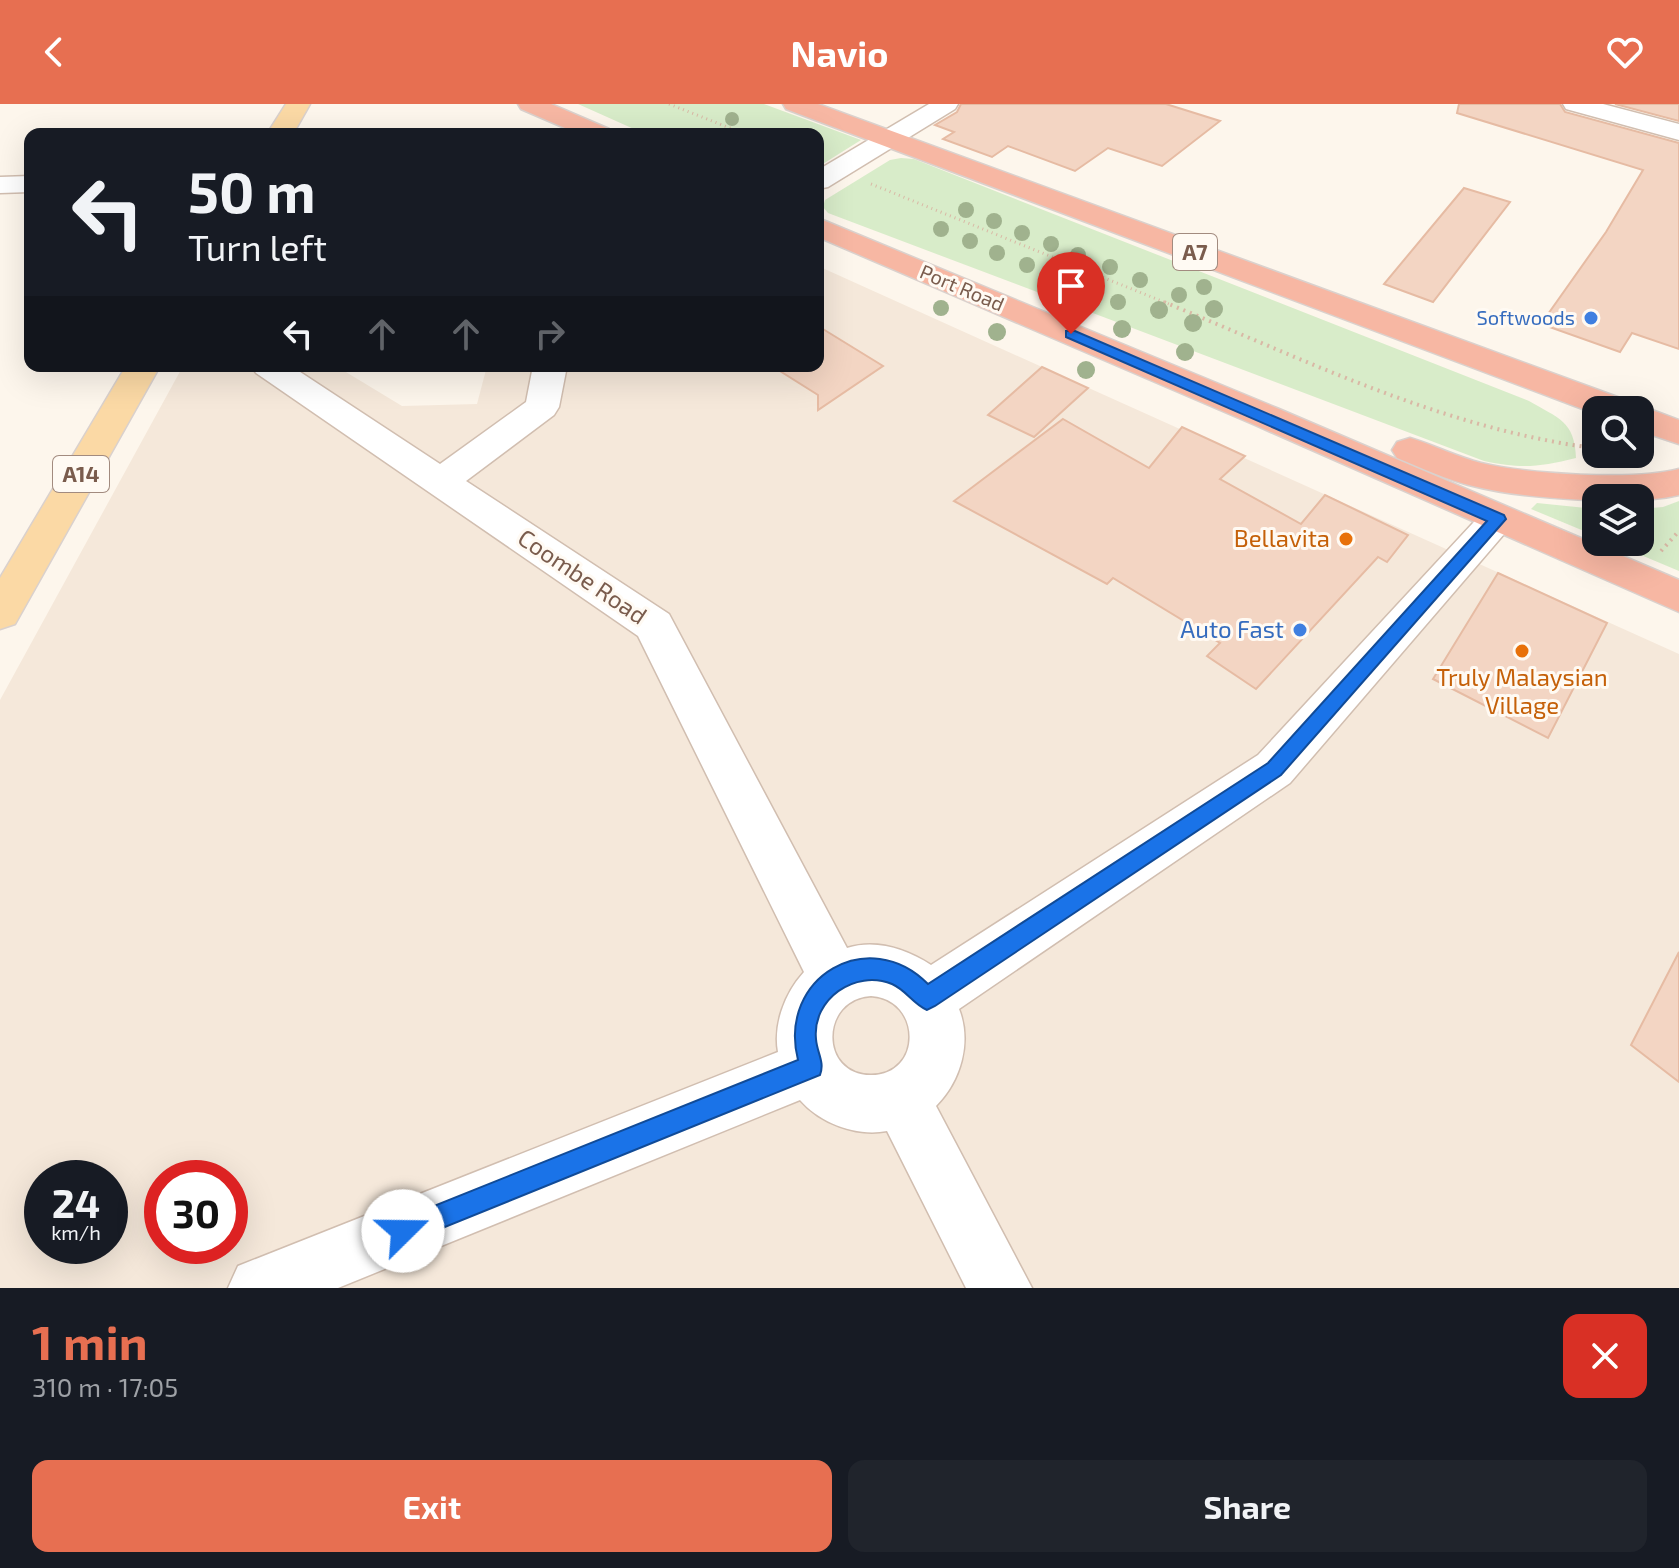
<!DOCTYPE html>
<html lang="en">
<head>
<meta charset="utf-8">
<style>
	:root { --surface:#171b24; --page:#20242c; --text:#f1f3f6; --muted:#9ea1a6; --accent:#e76f51 }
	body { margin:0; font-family:"Exo 2",sans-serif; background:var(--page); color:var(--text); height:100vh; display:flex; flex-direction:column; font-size:30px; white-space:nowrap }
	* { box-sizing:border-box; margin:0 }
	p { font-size:26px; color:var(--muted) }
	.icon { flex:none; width:44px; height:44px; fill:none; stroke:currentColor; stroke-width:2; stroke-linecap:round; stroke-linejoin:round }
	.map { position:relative; height:1184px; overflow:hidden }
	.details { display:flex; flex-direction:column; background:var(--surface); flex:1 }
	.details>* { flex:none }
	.hud { position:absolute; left:24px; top:24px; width:800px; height:244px; border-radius:16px; box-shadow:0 8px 32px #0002; background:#171b24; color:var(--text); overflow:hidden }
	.buttons { position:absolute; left:1582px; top:292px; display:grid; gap:16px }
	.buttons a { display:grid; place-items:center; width:72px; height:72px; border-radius:16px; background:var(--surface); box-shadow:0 8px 32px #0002; font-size:40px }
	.speed { position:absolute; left:24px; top:1056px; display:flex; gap:16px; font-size:40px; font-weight:700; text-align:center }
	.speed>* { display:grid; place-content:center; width:104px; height:104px; border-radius:50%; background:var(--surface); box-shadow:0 8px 32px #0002; line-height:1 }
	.speed small { font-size:20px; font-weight:400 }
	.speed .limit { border:12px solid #d22; background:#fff; color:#111 }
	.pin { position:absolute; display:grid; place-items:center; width:68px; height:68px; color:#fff; margin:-82px -34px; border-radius:50% 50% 50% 0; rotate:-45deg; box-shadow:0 0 8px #0007 }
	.pin .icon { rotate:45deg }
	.me { position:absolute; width:88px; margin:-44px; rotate:68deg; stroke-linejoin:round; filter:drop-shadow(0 0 6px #0008) }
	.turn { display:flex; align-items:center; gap:28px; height:168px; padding:0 32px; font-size:36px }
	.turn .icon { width:104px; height:104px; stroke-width:2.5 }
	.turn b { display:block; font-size:56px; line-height:68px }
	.lanes { display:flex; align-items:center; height:76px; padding:0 32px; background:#0003; justify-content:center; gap:40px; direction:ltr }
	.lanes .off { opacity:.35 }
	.round { display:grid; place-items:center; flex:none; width:84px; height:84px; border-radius:16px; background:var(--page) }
	.summary { display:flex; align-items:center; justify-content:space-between; height:136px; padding:0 32px }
	h1 { font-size:48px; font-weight:700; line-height:60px; color:var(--accent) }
	.cta { display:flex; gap:16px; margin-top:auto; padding:16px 32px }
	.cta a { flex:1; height:92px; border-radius:16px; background:var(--accent); color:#fff; font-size:32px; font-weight:700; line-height:92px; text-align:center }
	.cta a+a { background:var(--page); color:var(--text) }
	header { display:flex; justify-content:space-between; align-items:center; height:104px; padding:0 32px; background:var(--accent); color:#fff; font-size:36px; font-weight:700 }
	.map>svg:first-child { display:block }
</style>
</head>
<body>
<header><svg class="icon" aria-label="back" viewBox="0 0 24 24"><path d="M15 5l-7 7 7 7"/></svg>Navio<svg class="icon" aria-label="heart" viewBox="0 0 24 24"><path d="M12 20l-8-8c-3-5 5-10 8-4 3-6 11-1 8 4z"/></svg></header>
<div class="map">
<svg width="1679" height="1184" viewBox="0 0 1679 1184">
	<rect width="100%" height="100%" fill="#fdf6ec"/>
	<path fill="#f5e8da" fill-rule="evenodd" d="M818 162 1679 550V1184H0V596L183 262H336L402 302 477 300 487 262H818ZM42 1074H110V1142H42ZM162 1074H230V1142H162Z"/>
	<g fill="#d8ecc9">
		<polygon points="578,0 764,0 861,36 818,63 818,30 645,30"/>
		<path d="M901 54 914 55 1529 297C1558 314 1575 317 1576 354 1540 363 1521 365 1484 357L828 109 823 103 825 96 890 56Z"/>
		<polygon points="1679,397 1679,467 1610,438 1640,438 1640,405 1663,403"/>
		<polygon points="1537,399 1596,405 1596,432 1531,405"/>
	</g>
	<g fill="#f3d5c3" stroke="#e6bba3" stroke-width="2">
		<polygon points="961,0 1166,0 1220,17 1162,62 1108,44 1075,67 1008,42 992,53 943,35 954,28 935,21 957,8"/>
		<polygon points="1459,0 1560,0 1565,8 1679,39 1679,245 1632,229 1620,248 1541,220 1606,128 1643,66 1457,9"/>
		<polygon points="1615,0 1679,0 1679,17"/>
		<polygon points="1464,84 1510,98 1433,198 1384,180"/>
		<polygon points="818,222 883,262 818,306 818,291 772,262 818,262"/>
		<polygon points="1042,263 1088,284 1034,333 988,311"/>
		<polygon points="1063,315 1149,364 1182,323 1245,352 1220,375 1301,420 1325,391 1408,431 1387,458 1378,453 1256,585 1207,552 1220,539 1113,474 1107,480 954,397"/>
		<polygon points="1498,469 1607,519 1548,634 1433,575"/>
		<polygon points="1679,848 1679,978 1631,941"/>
	</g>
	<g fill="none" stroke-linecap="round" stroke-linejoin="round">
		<g stroke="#d1beb0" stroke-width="3">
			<g id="minor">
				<polygon points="929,0 958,0 955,5 828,83 818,85 818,66"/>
				<polygon points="1563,0 1603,0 1679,20 1679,36 1566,5"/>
				<polygon points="30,72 30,88 0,89 0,73"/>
				<path d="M251 262H291L440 360 526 298 533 262H567L559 303 554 311 466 377 669 510 847 844C876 835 906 845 931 861L1258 651 1485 406 1498 402 1511 406 1517 415 1290 679 959 905C972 938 961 977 936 1002L1032 1184H966L887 1027C856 1033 820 1019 800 996L338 1184H228L238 1162 778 948C773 920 785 889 804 868L638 532 256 269ZM871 892C922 895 923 971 871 971 819 971 820 895 871 892Z"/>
			</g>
		</g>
		<g stroke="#dad1cd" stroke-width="3">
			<g id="major">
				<polygon points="286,0 310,0 293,30 267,30"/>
				<polygon points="126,262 160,262 15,520 0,525 0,474"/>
			</g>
		</g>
		<g stroke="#dad1cd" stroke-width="3">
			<g id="highway">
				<polygon points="518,0 551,0 609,25 613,30 579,30 521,5"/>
				<polygon points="783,0 818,0 1631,298 1635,304 1652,306 1679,316 1679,340 1640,327 1640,306 1596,306 1596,310 786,5"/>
				<polygon points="818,114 1279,305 1679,476 1679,508 1255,321 818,133"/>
				<path d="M1410 334C1434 341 1457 353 1481 359 1527 370 1634 377 1679 365V391C1634 402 1523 395 1473 382 1447 376 1422 364 1397 354L1392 346 1397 338Z"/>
			</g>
		</g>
		<g stroke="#d9b8a5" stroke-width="3" stroke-dasharray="1 4" stroke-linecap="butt">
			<polyline points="669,0 745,30"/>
			<polyline points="871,80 1169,200"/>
		</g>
		<g stroke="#d9b8a5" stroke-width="4" stroke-dasharray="2 5" stroke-linecap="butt">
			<path d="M1164 198C1301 254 1438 322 1586 343"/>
			<polyline points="1661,447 1679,427"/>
		</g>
		<use href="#minor" fill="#fff" fill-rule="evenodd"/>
		<use href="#major" fill="#fbd9a5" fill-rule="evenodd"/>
		<use href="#highway" fill="#f7b7a3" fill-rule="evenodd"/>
	</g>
	<g fill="#a0b28e">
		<circle cx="732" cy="15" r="7"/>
		<circle cx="966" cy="106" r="8"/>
		<circle cx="994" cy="117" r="8"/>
		<circle cx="941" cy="125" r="8"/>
		<circle cx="1022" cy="129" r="8"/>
		<circle cx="970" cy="137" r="8"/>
		<circle cx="1051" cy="140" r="8"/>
		<circle cx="997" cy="149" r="8"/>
		<circle cx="1078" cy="151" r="8"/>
		<circle cx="1027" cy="161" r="8"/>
		<circle cx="1110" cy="163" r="8"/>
		<circle cx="1055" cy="171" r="8"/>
		<circle cx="1140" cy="176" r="8"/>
		<circle cx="1204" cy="183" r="8"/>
		<circle cx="1087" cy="185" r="8"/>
		<circle cx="1179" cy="191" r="8"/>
		<circle cx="1118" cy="198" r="8"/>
		<circle cx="941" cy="204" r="8"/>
		<circle cx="1214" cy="205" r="9"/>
		<circle cx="1159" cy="206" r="9"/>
		<circle cx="1193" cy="219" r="9"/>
		<circle cx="1122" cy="225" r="9"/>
		<circle cx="997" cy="228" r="9"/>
		<circle cx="1185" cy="248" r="9"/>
		<circle cx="1086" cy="266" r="9"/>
	</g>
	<path fill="#1a73e8" stroke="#114b97" stroke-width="2" d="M1066 227H1075L1504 411 1506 415 1281 671 935 902 927 906C913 900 906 886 892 880 855 865 812 895 816 935 817 949 825 958 820 971L403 1140 394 1136 390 1127 394 1118 798 956C777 873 869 820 928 880L1268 659 1487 417 1066 233Z"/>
	<g fill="#3f7fe0" stroke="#fffaf3" stroke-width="3">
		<circle cx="1591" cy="214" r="8"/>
		<circle cx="1300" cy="526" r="8"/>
	</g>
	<g fill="#e8710a" stroke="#fffaf3" stroke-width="3">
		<circle cx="1346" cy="435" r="8"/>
		<circle cx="1522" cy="547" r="8"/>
	</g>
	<g text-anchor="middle" stroke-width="6" stroke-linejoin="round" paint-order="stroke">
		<g font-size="20" fill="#7a5c4d" stroke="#fffaf3">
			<text transform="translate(962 184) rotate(23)" y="7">Port Road</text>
		</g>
		<g font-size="20" fill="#366cbe" stroke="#fffaf3" text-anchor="end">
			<text x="1575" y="221">Softwoods</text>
		</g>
		<g fill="#fffaf3" stroke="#a28b7f" stroke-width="2">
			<rect x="1173" y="130" width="44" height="36" rx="6"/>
			<rect x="53" y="352" width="56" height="36" rx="6"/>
		</g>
		<g font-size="22" font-weight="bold" fill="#7a5c4d">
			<text x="1195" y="156">A7</text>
			<text x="81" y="378">A14</text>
		</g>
		<g font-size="24" fill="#c56008" stroke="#fffaf3" text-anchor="end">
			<text x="1330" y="443">Bellavita</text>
			<text x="1522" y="582" text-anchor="middle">Truly Malaysian<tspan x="1522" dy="28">Village</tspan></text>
		</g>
		<g font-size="24" fill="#7a5c4d" stroke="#fffaf3">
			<text transform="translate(582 473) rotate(34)" y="8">Coombe Road</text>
		</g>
		<g font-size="24" fill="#366cbe" stroke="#fffaf3" text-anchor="end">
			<text x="1284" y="534">Auto Fast</text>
		</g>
	</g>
</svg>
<div class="buttons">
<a><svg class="icon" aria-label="search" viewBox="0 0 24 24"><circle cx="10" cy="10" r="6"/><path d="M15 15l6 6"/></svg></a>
<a><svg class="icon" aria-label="layers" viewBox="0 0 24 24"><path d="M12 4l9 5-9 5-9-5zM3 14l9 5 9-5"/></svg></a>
</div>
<div class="speed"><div>24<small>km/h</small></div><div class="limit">30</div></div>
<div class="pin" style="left:1071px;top:230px;background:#d93025"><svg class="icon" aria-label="arrive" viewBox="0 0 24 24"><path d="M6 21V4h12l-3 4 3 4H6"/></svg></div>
<svg class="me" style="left:403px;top:1127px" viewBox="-20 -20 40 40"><circle r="19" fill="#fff"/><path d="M0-13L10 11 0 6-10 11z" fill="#1a73e8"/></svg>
<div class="hud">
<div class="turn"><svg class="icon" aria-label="left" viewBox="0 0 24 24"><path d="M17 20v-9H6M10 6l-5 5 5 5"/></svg><div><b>50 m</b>Turn left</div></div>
<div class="lanes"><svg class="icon" aria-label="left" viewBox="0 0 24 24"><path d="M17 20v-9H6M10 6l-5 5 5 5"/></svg><svg class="icon off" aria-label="ahead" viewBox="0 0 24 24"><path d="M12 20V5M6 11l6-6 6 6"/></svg><svg class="icon off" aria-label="ahead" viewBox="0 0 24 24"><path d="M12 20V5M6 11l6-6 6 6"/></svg><svg class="icon off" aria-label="right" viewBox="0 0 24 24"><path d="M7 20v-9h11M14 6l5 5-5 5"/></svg></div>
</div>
</div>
<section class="details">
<div class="summary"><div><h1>1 min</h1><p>310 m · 17:05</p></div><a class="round" style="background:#d93025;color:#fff"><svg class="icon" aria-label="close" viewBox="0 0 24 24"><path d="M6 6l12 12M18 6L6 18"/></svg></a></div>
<div class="cta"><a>Exit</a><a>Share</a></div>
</section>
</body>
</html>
